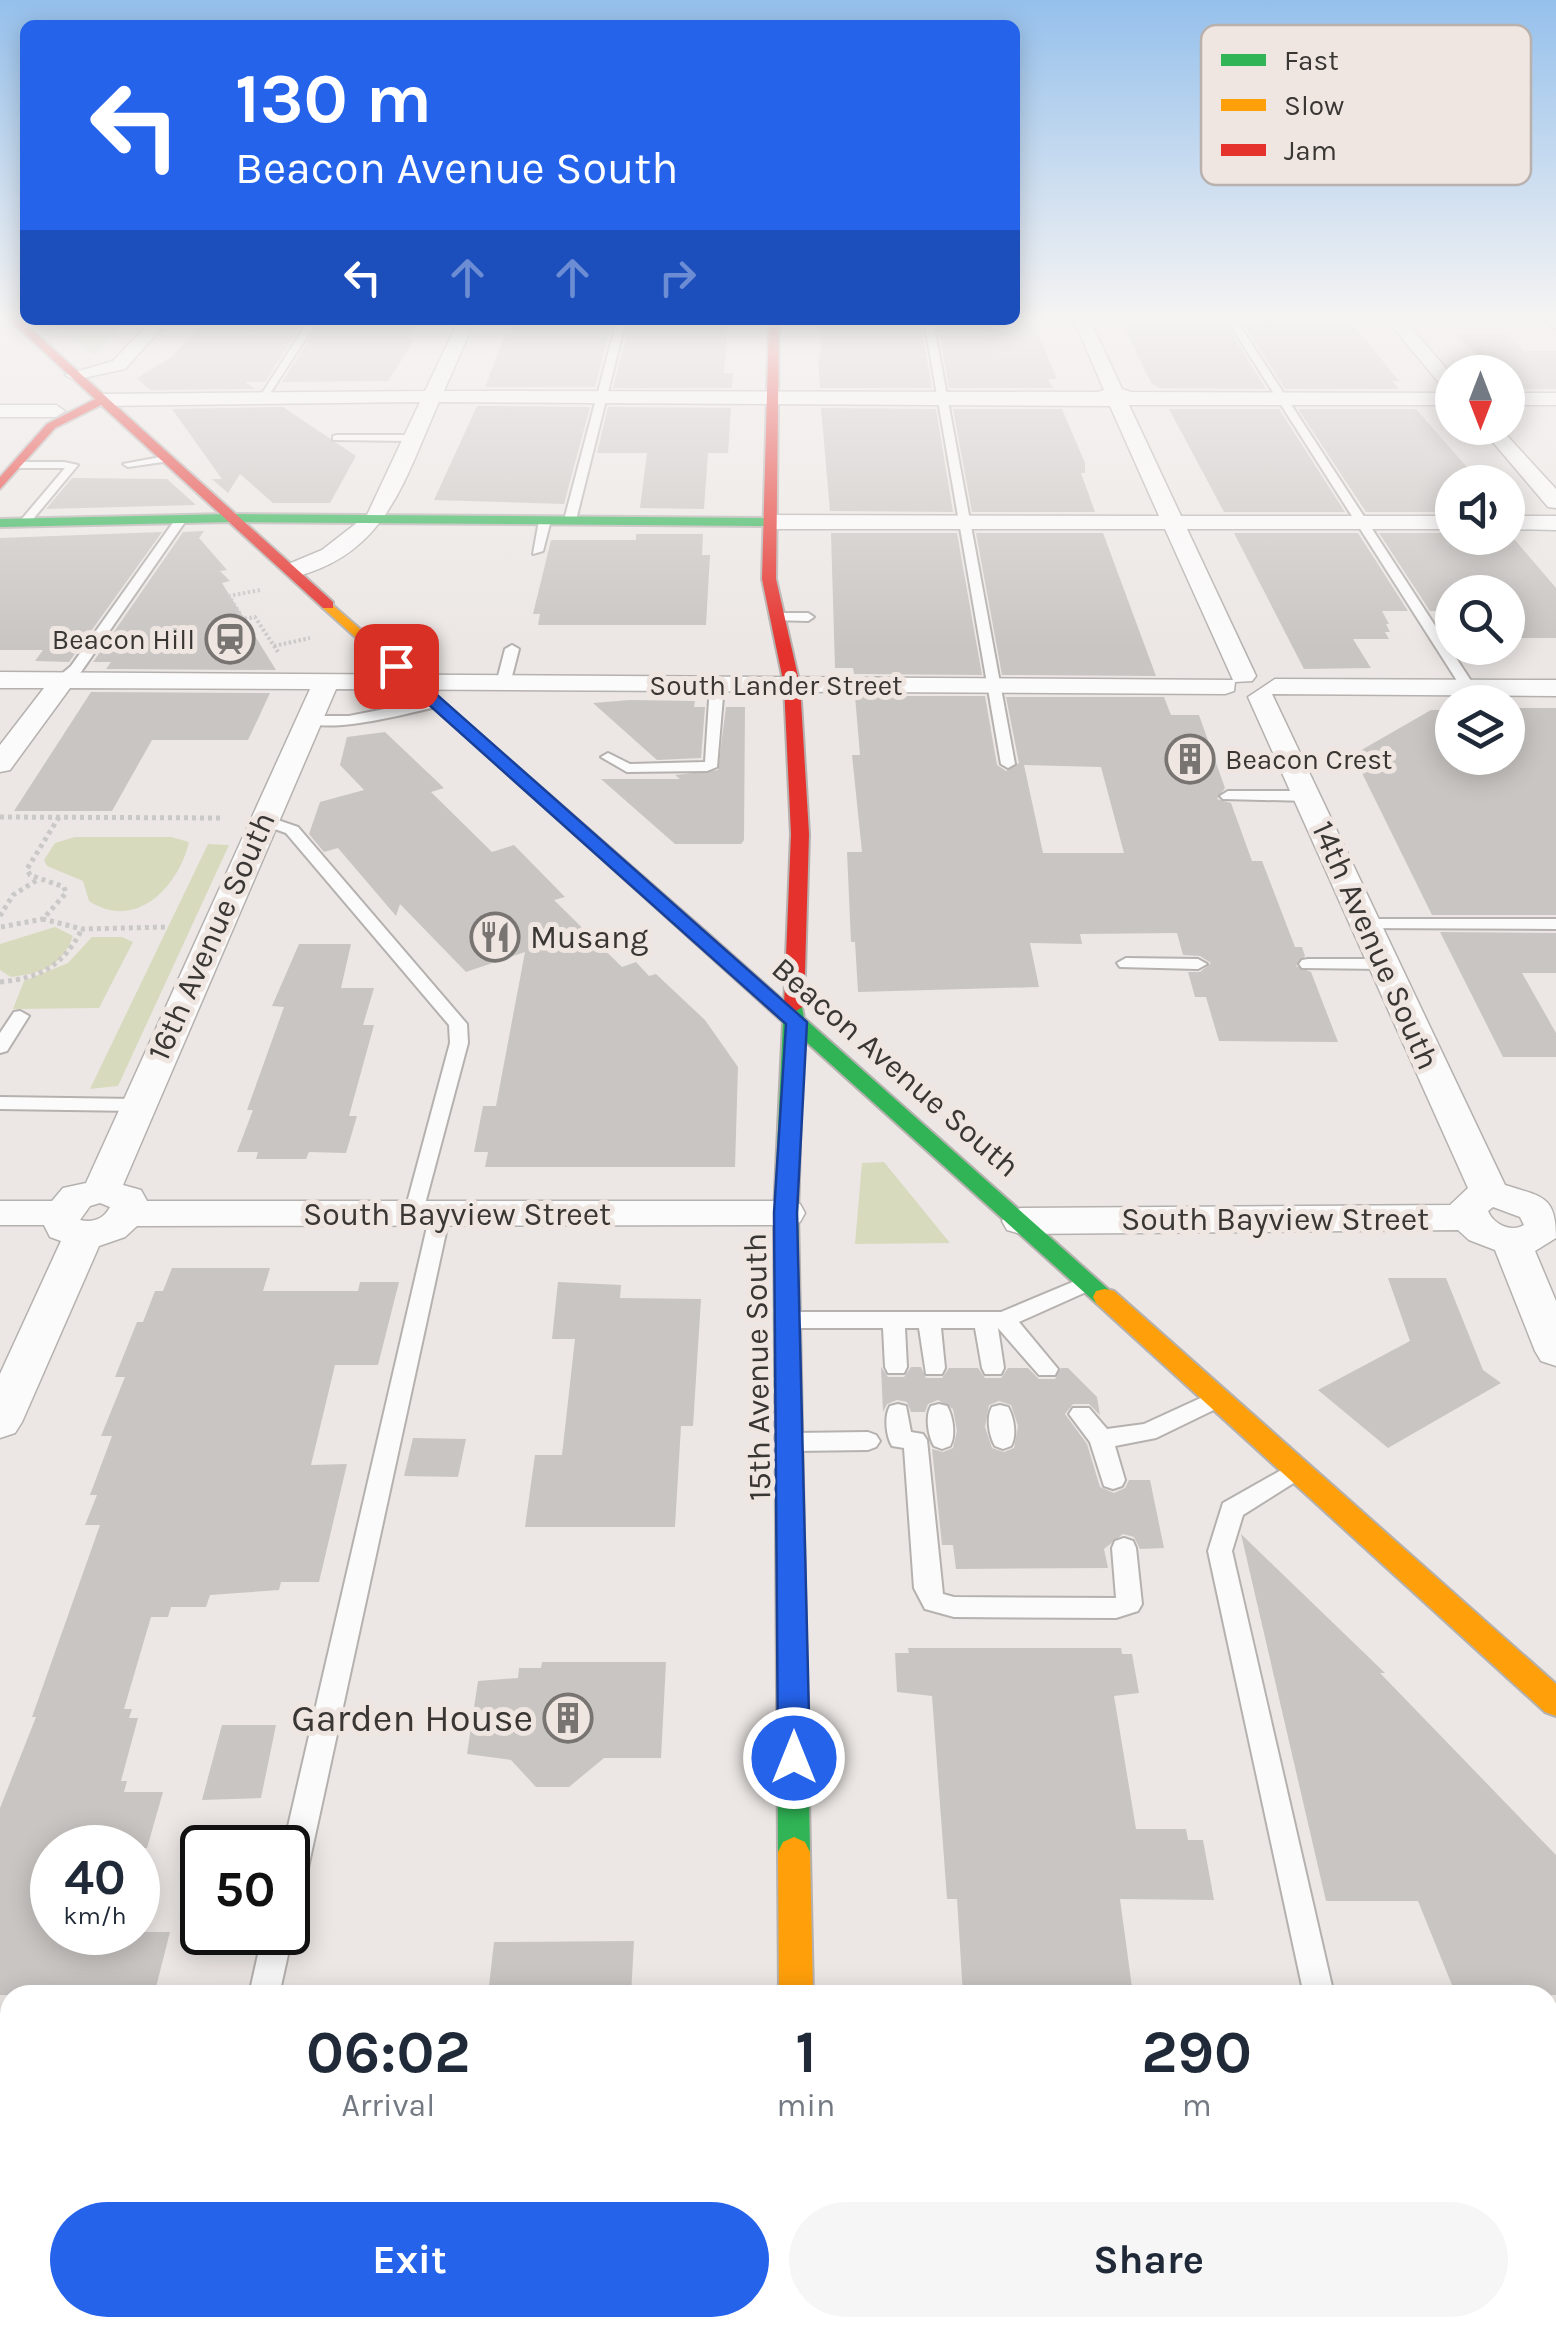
<!DOCTYPE html>
<html lang="en">
<head>
<meta charset="utf-8">
<style>
	:root { --surface:#fff; --page:#f6f6f7; --text:#1f2937; --muted:#747a83; --accent:#2563eb }
	body { margin:0; font-family:Karla,sans-serif; background:var(--page); color:var(--text); height:100vh; display:flex; flex-direction:column; font-size:38px; white-space:nowrap }
	* { box-sizing:border-box; margin:0 }
	p { font-size:32px; color:var(--muted) }
	.icon { flex:none; width:55px; height:55px; fill:none; stroke:currentColor; stroke-width:2; stroke-linecap:round; stroke-linejoin:round }
	.map { position:relative; flex:1; overflow:hidden }
	.drawer { position:absolute; left:0px; top:1985px; width:1558px; height:352px; display:flex; flex-direction:column; background:var(--surface); border-radius:30px 30px 0 0; box-shadow:0 5px 25px #0003 }
	.drawer>* { flex:none }
	.hud { position:absolute; left:20px; top:20px; width:1000px; height:305px; border-radius:15px; box-shadow:0 5px 25px #0003; background:#2563eb; color:#fff; overflow:hidden }
	.needle { width:65px; rotate:180deg }
	.controls { position:absolute; left:1435px; top:355px; display:grid; gap:20px }
	.controls a { display:grid; place-items:center; width:90px; height:90px; border-radius:50%; background:var(--surface); box-shadow:0 5px 25px #0003; font-size:50px }
	.speed { position:absolute; left:30px; top:1825px; display:flex; gap:20px; font-size:50px; font-weight:700; text-align:center }
	.speed>* { display:grid; place-content:center; width:130px; height:130px; border-radius:50%; background:var(--surface); box-shadow:0 5px 25px #0003; line-height:1 }
	.speed small { font-size:25px; font-weight:400 }
	.speed .limit { border:5px solid #111; border-radius:15px; background:#fff; color:#111 }
	.pin { position:absolute; display:grid; place-items:center; width:85px; height:85px; color:#fff; margin:-42px; border-radius:20px; box-shadow:0 5px 15px #0006 }
	.me { position:absolute; width:110px; margin:-55px; rotate:0deg; stroke-linejoin:round; filter:drop-shadow(0 0 8px #0008) }
	.turn { display:flex; align-items:center; gap:35px; height:210px; padding:0 50px; font-size:45px }
	.turn .icon { width:130px; height:130px; stroke-width:2.5 }
	.turn b { display:block; font-size:70px; line-height:85px }
	.lanes { display:flex; align-items:center; height:95px; padding:0 50px; background:#0003; justify-content:center; gap:50px; direction:ltr }
	.lanes .off { opacity:.35 }
	.eta { display:flex; justify-content:space-evenly; align-items:center; height:170px; text-align:center }
	.eta b { font-size:60px; font-weight:700; line-height:70px }
	.action { display:flex; gap:20px; margin-top:auto; padding:20px 50px }
	.action a { flex:1; height:115px; border-radius:60px; background:var(--accent); color:#fff; font-size:40px; font-weight:700; line-height:115px; text-align:center }
	.action a+a { background:var(--page); color:var(--text) }
	.map>svg:first-child { display:block }
</style>
</head>
<body>
<div class="map">
<svg width="1556" height="2337" viewBox="0 0 1556 2337">
	<rect width="100%" height="100%" fill="#ece7e4"/>
	<g fill="#d7dabd">
		<polygon points="85,320 127,320 94,356 54,325"/>
		<path d="M75 837H171L189 842C179 886 136 932 89 901L83 881 47 866 44 860 55 843Z"/>
		<polygon points="208,844 229,845 118,1086 90,1089"/>
		<path d="M55 927 73 936C62 967 41 973 11 977L0 970V944Z"/>
		<polygon points="92,937 122,937 133,942 99,1008 13,1009 24,981 68,963"/>
		<polygon points="884,1162 950,1243 855,1244 862,1163"/>
	</g>
	<g fill="#c9c5c2" fill-rule="evenodd">
		<polygon points="205,320 304,320 265,382 245,382 255,389 150,390 137,378 172,357"/>
		<polygon points="322,320 421,320 408,339 415,339 388,381 282,382"/>
		<polygon points="630,320 728,320 724,373 733,373 732,388 613,388"/>
		<polygon points="818,320 920,320 932,388 820,388 818,353 822,353"/>
		<polygon points="937,320 1032,320 1057,379 1048,379 1053,388 949,388"/>
		<polygon points="1121,320 1223,320 1266,389 1159,388 1151,383"/>
		<polygon points="1241,320 1349,320 1399,381 1392,381 1399,389 1285,389"/>
		<polygon points="516,322 612,322 595,387 485,387 506,333 512,333"/>
		<polygon points="1456,334 1507,334 1524,351 1556,351 1556,389 1516,389 1508,381 1508,372 1494,372"/>
		<polygon points="477,406 590,407 564,504 434,500"/>
		<polygon points="283,407 356,456 330,503 273,503 240,474 228,493 212,479 222,479 172,409"/>
		<polygon points="608,407 731,408 728,453 708,453 704,509 640,508 647,453 597,453"/>
		<polygon points="821,408 936,409 953,512 830,511"/>
		<polygon points="953,409 1062,409 1085,463 1085,473 1081,473 1095,512 972,512"/>
		<polygon points="1169,409 1279,409 1345,512 1224,512"/>
		<polygon points="1298,409 1416,409 1480,482 1452,482 1452,512 1366,512"/>
		<polygon points="72,478 167,479 196,505 46,509"/>
		<polygon points="204,531 199,538 227,570 220,571 230,581 222,583 276,670 106,669 111,662 93,662 183,532"/>
		<polygon points="162,532 69,662 35,661 43,650 0,650 0,538"/>
		<polygon points="831,533 957,533 982,675 854,674 853,668 835,668"/>
		<polygon points="976,533 1103,533 1156,676 1002,675"/>
		<polygon points="1234,533 1358,533 1408,611 1382,611 1389,624 1386,624 1390,632 1385,632 1389,639 1353,639 1371,668 1304,669"/>
		<polygon points="1379,533 1452,533 1452,538 1508,538 1509,533 1556,588 1556,638 1508,638 1508,592 1452,592 1452,611 1430,611"/>
		<polygon points="636,534 703,534 702,555 710,555 706,625 538,625 540,614 533,614 551,540 636,540"/>
		<polygon points="91,692 270,693 248,740 152,740 112,811 14,811"/>
		<path d="M855 696H985L997 765 1006 771 1019 763 1006 697H1164L1171 715H1199L1225 788 1217 799 1231 803 1252 861H1262L1295 947H1302L1305 956 1296 966 1311 972 1338 1042 1219 1041 1206 997H1195L1188 972H1200L1211 963 1200 956 1183 955 1177 933 1080 934 1082 944 1030 943 1039 987 858 992 855 942H851L847 852H862L852 755H860ZM1024 765 1101 767 1124 853H1043Z"/>
		<polygon points="630,700 695,701 694,707 705,707 701,758 657,760 593,703"/>
		<polygon points="726,707 745,707 744,840 741,844 675,844 601,779 680,779 675,775 718,770"/>
		<polygon points="1508,708 1556,708 1556,915 1432,915 1359,767 1366,767 1358,752 1431,710 1452,710 1452,758 1508,758"/>
		<polygon points="385,732 444,788 431,792 492,852 514,845 565,897 554,900 622,967 636,962 649,976 656,974 705,1020 738,1067 735,1167 485,1167 488,1152 474,1152 483,1106 496,1106 525,952 466,972 400,904 396,916 338,848 324,852 309,834 320,802 364,790 340,765 347,737"/>
		<polygon points="1440,932 1556,933 1556,973 1522,973 1556,1033 1556,1057 1503,1057"/>
		<polygon points="299,944 351,944 341,988 374,988 363,1025 374,1025 349,1116 357,1116 346,1153 309,1152 306,1159 256,1159 258,1152 237,1152 253,1110 247,1110 284,1007 272,1006"/>
		<polygon points="172,1268 270,1268 263,1291 358,1291 360,1282 399,1282 378,1365 335,1365 311,1465 347,1464 319,1582 281,1582 279,1590 210,1595 206,1607 171,1607 168,1617 151,1617 124,1709 132,1709 129,1718 138,1718 121,1781 127,1781 124,1792 163,1792 147,1848 52,1848 52,1932 170,1932 154,1995 0,1995 0,1808 36,1717 32,1717 100,1525 85,1525 97,1495 90,1495 112,1436 101,1436 125,1377 115,1377 137,1322 143,1322 155,1291 163,1291"/>
		<polygon points="1388,1278 1446,1278 1483,1370 1501,1383 1388,1448 1318,1390 1410,1341"/>
		<polygon points="558,1282 621,1285 620,1298 701,1299 693,1426 681,1426 675,1527 525,1527 535,1455 562,1455 575,1339 552,1339"/>
		<path d="M881 1367 888 1377H904L911 1367H921L926 1378H942L949 1368H978L985 1378H1001L1008 1368H1028L1039 1379H1055L1061 1368H1068L1097 1397 1100 1415 1089 1404H1073L1065 1414 1087 1444 1100 1487 1114 1493 1125 1488 1129 1480H1150L1164 1548 1140 1549 1134 1537 1123 1534 1104 1549 1108 1568 956 1569 953 1545H942L932 1449 943 1452 953 1448 957 1431 953 1409 938 1400 928 1404 925 1412H911L907 1402 897 1400 887 1404 883 1412ZM999 1401 1011 1405 1018 1426 1014 1448 1004 1452 992 1448 985 1427 989 1405Z"/>
		<polygon points="413,1438 466,1439 458,1477 404,1476"/>
		<polygon points="1241,1534 1385,1673 1380,1673 1556,1855 1556,1995 1456,1995 1418,1901 1326,1901"/>
		<polygon points="908,1648 1121,1648 1122,1654 1132,1654 1139,1693 1114,1696 1136,1829 1186,1829 1188,1840 1203,1840 1214,1900 1120,1899 1133,1995 963,1995 957,1899 947,1899 932,1696 897,1692 895,1653 909,1653"/>
		<polygon points="542,1662 666,1662 661,1758 604,1758 569,1787 536,1787 511,1760 467,1754 478,1681 518,1678 519,1668 541,1668"/>
		<polygon points="222,1725 276,1725 261,1798 202,1800"/>
		<polygon points="634,1941 631,1995 488,1995 494,1942"/>
	</g>
	<g fill="none" stroke-linecap="round" stroke-linejoin="round">
		<g stroke="#b5b1af" stroke-width="4">
			<g id="lane">
				<polygon points="309,320 318,320 267,398 259,398"/>
				<polygon points="617,320 626,320 576,520 570,523 564,520"/>
				<polygon points="924,320 933,320 1015,764 1008,768 1001,764"/>
				<polygon points="1227,320 1236,320 1475,687 1473,690 1461,687"/>
				<polygon points="1546,320 1555,320 1556,329"/>
				<polygon points="337,435 409,435 414,438 409,441 333,440 333,436"/>
				<polygon points="166,456 170,457 170,461 128,467 123,464"/>
				<polygon points="64,462 78,465 29,524 21,524 21,520 65,468 16,468 11,465 16,462"/>
				<polygon points="177,517 187,519 81,672 68,683 58,683 58,677 71,666"/>
				<polygon points="545,517 551,520 543,551 533,554 539,520"/>
				<polygon points="776,613 808,613 814,617 808,621 771,620 770,617"/>
				<polygon points="512,645 519,649 510,684 498,687 496,684 505,649"/>
				<polygon points="717,681 724,685 717,767 707,771 627,772 601,757 608,753 630,764 705,762 710,685"/>
				<path d="M435 699 442 703 440 706C409 713 326 736 301 720L308 716H349Z"/>
				<polygon points="1228,791 1309,791 1317,796 1309,801 1223,799 1220,796"/>
				<polygon points="263,815 298,827 467,1024 468,1043 421,1219 414,1221 404,1214 450,1043 449,1025 286,833 258,823 255,820"/>
				<polygon points="1365,919 1556,919 1556,929 1359,928 1357,924"/>
				<polygon points="1126,958 1198,959 1207,964 1198,969 1120,967 1117,963"/>
				<polygon points="1308,959 1384,959 1393,964 1384,969 1302,968 1299,964 1302,960"/>
				<polygon points="20,1011 29,1016 7,1051 0,1053 0,1033 14,1012"/>
				<polygon points="0,1097 136,1099 146,1105 136,1111 0,1109"/>
				<polygon points="440,1207 450,1214 303,1891 298,1901 288,1905 288,1848 283,1848 430,1214"/>
				<polygon points="1087,1276 1098,1283 1095,1288 1019,1322 1058,1369 1055,1375 1039,1375 998,1328 1004,1368 1001,1374 985,1374 982,1368 975,1328 941,1328 945,1368 942,1374 926,1374 919,1328 905,1328 907,1367 904,1373 888,1373 885,1367 883,1328 789,1328 781,1325 778,1320 781,1315 789,1312 1001,1312"/>
				<polygon points="1216,1391 1224,1393 1228,1399 1224,1405 1156,1438 1115,1446 1125,1480 1122,1486 1113,1489 1104,1486 1090,1442 1069,1414 1073,1408 1089,1408 1107,1429 1144,1424"/>
				<path d="M898 1404 906 1406 911 1432 923 1434 927 1440 943 1594 954 1597 1116 1598 1112 1548 1115 1541 1124 1538 1133 1541 1136 1548 1142 1604 1138 1611 1116 1618 954 1617 925 1609 914 1588 904 1448 892 1446C886 1436 884 1416 890 1406Z"/>
				<path d="M939 1404 947 1406C953 1416 956 1436 950 1446L942 1449 934 1446C928 1436 925 1416 931 1406Z"/>
				<path d="M1000 1405 1008 1407C1014 1417 1017 1436 1011 1446L1003 1449 995 1446C989 1436 986 1417 992 1407Z"/>
				<polygon points="868,1432 876,1435 880,1441 876,1447 868,1450 794,1451 786,1448 782,1442 786,1436 794,1433"/>
				<polygon points="1292,1464 1300,1467 1304,1473 1300,1479 1243,1515 1232,1551 1334,1995 1304,1995 1208,1551 1223,1503"/>
				<polygon points="289,1922 293,1932 279,1995 249,1995 263,1932 288,1932"/>
				<polygon points="173,2328 209,2328 206,2337 170,2337"/>
				<polygon points="1375,2328 1410,2328 1413,2337 1377,2337"/>
			</g>
		</g>
		<g stroke="#b5b1af" stroke-width="3">
			<g id="street">
				<polygon points="152,320 169,320 125,369 74,380 65,375 113,361"/>
				<path d="M459 320H475L444 391 1098 392 1104 390 1074 320H1090L1122 389 1131 392 1452 393V405H1129L1181 516H1452V529H1187L1256 676 1252 681 1235 682 1234 691 1225 694 336 689 123 1185 141 1190 147 1201H786L800 1204 805 1213 800 1222 786 1225 137 1226 125 1237 99 1246 22 1422 15 1433 0 1438V1374L61 1241 50 1237 44 1225H0V1201H52L63 1188 86 1183 310 689 70 688 10 770 0 772V745L44 688H0V672L1233 680 1165 529H768L757 522 768 515 1159 516 1110 406 439 402C404 480 387 554 294 577L283 570 286 565 322 550 367 515 420 402 102 406 93 400 102 394 425 391ZM100 1203 110 1207C104 1219 93 1223 80 1220L90 1206Z"/>
				<polygon points="1387,320 1404,320 1452,375 1452,391 1445,390"/>
				<rect x="1508" y="393" width="48" height="12"/>
				<polygon points="0,405 56,405 65,411 56,417 0,417"/>
				<polygon points="1481,428 1500,428 1556,489 1556,508 1548,507"/>
				<polygon points="1508,516 1556,516 1556,530 1508,529"/>
				<path d="M1275 679 1556 680V696L1272 694 1505 1185C1542 1197 1556 1195 1556 1238L1535 1251 1556 1301V1366L1541 1361 1535 1351 1495 1250 1469 1240 1458 1230 1021 1234 1007 1230 1002 1221 1007 1212 1021 1208 1450 1205 1468 1188 1248 697ZM1493 1207 1520 1217 1524 1225C1511 1233 1493 1224 1488 1211Z"/>
			</g>
		</g>
		<g stroke="#b5b1af" stroke-width="4">
			<g id="fast">
				<polygon points="230,514 768,518 775,522 768,526 230,522 0,527 0,519"/>
				<polygon points="698,929 705,931 786,1003 801,1002 804,1018 1117,1297 1114,1303 1096,1303 803,1039 798,1213 810,1852 805,1862 794,1867 783,1862 778,1852 774,1213 783,1022 691,939 688,935"/>
			</g>
		</g>
		<g stroke="#b5b1af" stroke-width="4">
			<g id="slow">
				<polygon points="328,601 705,931 705,939 691,939 323,608 321,605"/>
				<polygon points="1105,1289 1114,1291 1556,1684 1556,1716 1545,1712 1096,1303 1093,1297 1096,1291"/>
				<polygon points="794,1837 805,1842 810,1852 813,1995 779,1995 778,1852 783,1842"/>
			</g>
		</g>
		<g stroke="#b5b1af" stroke-width="4">
			<g id="jam">
				<polygon points="10,320 21,320 333,602 333,608 323,608 101,405 55,428 0,489 0,477 47,424 95,399"/>
				<polygon points="769,320 779,320 776,579 800,685 809,834 804,1006 794,1012 784,1006 791,834 784,685 762,579"/>
				<rect x="778" y="2328" width="40" height="9"/>
			</g>
		</g>
		<g stroke="#cbc8c8" stroke-width="4" stroke-dasharray="2.5 2.5" stroke-linecap="butt">
			<polyline points="302,440 310,426"/>
			<polyline points="260,590 229,596 243,619 255,617 278,652"/>
			<polyline points="274,646 310,638"/>
		</g>
		<g stroke="#cbc8c8" stroke-width="5" stroke-dasharray="4 4" stroke-linecap="butt">
			<polyline points="0,817 220,818"/>
			<polyline points="59,817 27,869 30,875 64,887 66,893 43,919 82,929 168,927"/>
			<polyline points="0,916 13,895 37,880"/>
			<polyline points="1,927 43,919"/>
			<path d="M0 982C41 978 63 966 82 929"/>
		</g>
		<use href="#lane" fill="#fcfbfb" fill-rule="evenodd"/>
		<use href="#street" fill="#fcfbfb" fill-rule="evenodd"/>
		<use href="#fast" fill="#30b455" fill-rule="evenodd"/>
		<use href="#slow" fill="#ff9f0a" fill-rule="evenodd"/>
		<use href="#jam" fill="#e5322d" fill-rule="evenodd"/>
	</g>
	<linearGradient id="sky" x2="0" y2="1"><stop stop-color="#95c0ec"/><stop offset="0.49" stop-color="#f6f4f3"/><stop offset="1" stop-color="#f6f4f3" stop-opacity="0"/></linearGradient>
	<rect width="1556" height="647" fill="url(#sky)"/>
	<polygon fill="#2563eb" stroke="#184099" stroke-width="2.5" points="390,663 401,663 807,1022 797,1213 810,1758 805,1767 794,1771 783,1767 778,1758 774,1213 786,1024 390,670"/>
	<defs>
		<g id="station-ring" transform="scale(2.5)"><circle r="9.5" fill="#efe6e1" stroke="#787472" stroke-width="1.5"/><path d="M-3-6H3Q5-6 5-4V2Q5 4 3 4L4.5 6H3L1.5 4h-3L-3 6H-4.5L-3 4Q-5 4-5 2V-4Q-5-6-3-6ZM-3.5-4v3h7v-3ZM-3.5 1v1.5H-2V1ZM2 1v1.5H3.5V1Z" fill="#787472"/></g>
		<g id="building-ring" transform="scale(2.5)"><circle r="9.5" fill="#efe6e1" stroke="#787472" stroke-width="1.5"/><path d="M-4-6H4V6H1V3H-1V6H-4ZM-2.5-4.3h1.7v1.8h-1.7ZM.8-4.3h1.7v1.8H.8ZM-2.5-1h1.7V.8h-1.7ZM.8-1h1.7V.8H.8Z" fill="#787472"/></g>
		<g id="restaurant-ring" transform="scale(2.5)"><circle r="9.5" fill="#efe6e1" stroke="#787472" stroke-width="1.5"/><path d="M-5-6h1v4h1v-4h1v4h1v-4h1v5L-1.5 .5V6h-2V.5L-5-1ZM5-6V6H3V1.5H1.5Q1.5-4 5-6Z" fill="#787472"/></g>
	</defs>
	<g fill-rule="evenodd">
		<use href="#station-ring" x="230" y="639"/>
		<use href="#building-ring" x="1190" y="759"/>
		<use href="#restaurant-ring" x="495" y="937"/>
		<use href="#building-ring" x="568" y="1718"/>
	</g>
	<g text-anchor="middle" stroke-width="10" stroke-linejoin="round" paint-order="stroke">
		<g font-size="28" fill="#393634" stroke="#efe6e1" text-anchor="end">
			<text x="195" y="649">Beacon Hill</text>
			<text x="1225" y="769" text-anchor="start">Beacon Crest</text>
		</g>
		<g font-size="28" fill="#393634" stroke="#efe6e1">
			<text x="776" y="695">South Lander Street</text>
		</g>
		<g font-size="32" fill="#393634" stroke="#efe6e1">
			<text transform="translate(211 936) rotate(-66)" y="11">16th Avenue South</text>
			<text transform="translate(1376 945) rotate(66)" y="11">14th Avenue South</text>
			<text transform="translate(896 1067) rotate(41)" y="11">Beacon Avenue South</text>
			<text x="457" y="1225">South Bayview Street</text>
			<text x="1275" y="1230">South Bayview Street</text>
			<text transform="translate(757 1367) rotate(-91)" y="11">15th Avenue South</text>
		</g>
		<g font-size="32" fill="#393634" stroke="#efe6e1" text-anchor="start">
			<text x="530" y="948">Musang</text>
		</g>
		<g font-size="38" fill="#393634" stroke="#efe6e1" text-anchor="end">
			<text x="533" y="1731">Garden House</text>
		</g>
	</g>
	<rect x="1201" y="25" width="330" height="160" rx="15" fill="#efe6e1" stroke="#b8b1ad" stroke-width="2.5"/>
	<rect x="1221" y="54" width="45" height="12" fill="#30b455"/>
	<rect x="1221" y="99" width="45" height="12" fill="#ff9f0a"/>
	<rect x="1221" y="144" width="45" height="12" fill="#e5322d"/>
	<g font-size="28" fill="#393634">
		<text x="1284" y="70">Fast</text>
		<text x="1284" y="115">Slow</text>
		<text x="1284" y="160">Jam</text>
	</g>
</svg>
<div class="controls">
<a><svg class="needle" viewBox="-14 -14 28 28"><path d="M0-13l5 13h-10z" fill="#e53935"/><path d="M0 13l5-13h-10z" fill="#747a83"/></svg></a>
<a><svg class="icon" aria-label="sound" viewBox="0 0 24 24"><path d="M4 9h4l5-4v14l-5-4H4zM17 9q2 3 0 6"/></svg></a>
<a><svg class="icon" aria-label="search" viewBox="0 0 24 24"><circle cx="10" cy="10" r="6"/><path d="M15 15l6 6"/></svg></a>
<a><svg class="icon" aria-label="layers" viewBox="0 0 24 24"><path d="M12 4l9 5-9 5-9-5zM3 14l9 5 9-5"/></svg></a>
</div>
<div class="speed"><div>40<small>km/h</small></div><div class="limit">50</div></div>
<div class="pin" style="left:396px;top:666px;background:#d93025"><svg class="icon" aria-label="arrive" viewBox="0 0 24 24"><path d="M6 21V4h12l-3 4 3 4H6"/></svg></div>
<svg class="me" style="left:794px;top:1758px" viewBox="-20 -20 40 40"><circle r="17" fill="#2563eb" stroke="#fff" stroke-width="3"/><path d="M0-11L8 9 0 5-8 9z" fill="#fff"/></svg>
<div class="hud">
<div class="turn"><svg class="icon" aria-label="left" viewBox="0 0 24 24"><path d="M17 20v-9H6M10 6l-5 5 5 5"/></svg><div><b>130 m</b>Beacon Avenue South</div></div>
<div class="lanes"><svg class="icon" aria-label="left" viewBox="0 0 24 24"><path d="M17 20v-9H6M10 6l-5 5 5 5"/></svg><svg class="icon off" aria-label="ahead" viewBox="0 0 24 24"><path d="M12 20V5M6 11l6-6 6 6"/></svg><svg class="icon off" aria-label="ahead" viewBox="0 0 24 24"><path d="M12 20V5M6 11l6-6 6 6"/></svg><svg class="icon off" aria-label="right" viewBox="0 0 24 24"><path d="M7 20v-9h11M14 6l5 5-5 5"/></svg></div>
</div>
<section class="drawer">
<div class="eta">
<div><b>06:02</b><p>Arrival</p></div>
<div><b>1</b><p>min</p></div>
<div><b>290</b><p>m</p></div>
</div>
<div class="action"><a>Exit</a><a>Share</a></div>
</section>
</div>
</body>
</html>
